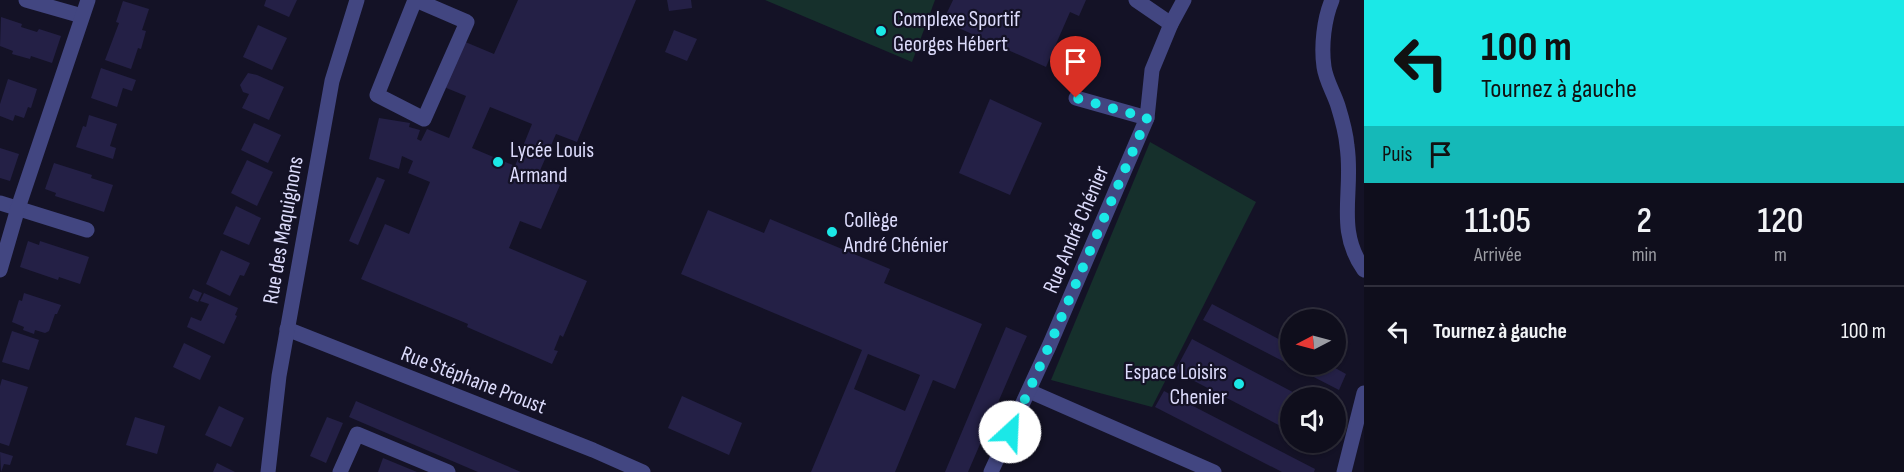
<!DOCTYPE html>
<html lang="fr">
<head>
<meta charset="utf-8">
<style>
	:root { --surface:#0f0e1c; --page:#181725; --text:#f1f3f6; --muted:#9b9ca3; --line:#2f2e3b }
	body { margin:0; font-family:"Sofia Sans Condensed",sans-serif; background:var(--page); color:var(--text); height:100vh; display:flex; flex-direction:column; font-size:22px; white-space:nowrap }
	* { box-sizing:border-box; margin:0 }
	p { font-size:20px; color:var(--muted) }
	.icon { flex:none; width:33px; height:33px; fill:none; stroke:currentColor; stroke-width:2; stroke-linecap:round; stroke-linejoin:round }
	.map { position:relative; flex:1; overflow:hidden }
	.drawer { display:flex; flex-direction:column; background:var(--surface); width:540px }
	.drawer>* { flex:none }
	.hud { background:#1be8e7; color:#111; overflow:hidden }
	.needle { width:39px; rotate:264deg }
	.buttons { position:absolute; left:1280px; top:309px; display:grid; gap:12px }
	.buttons a { display:grid; place-items:center; width:66px; height:66px; border-radius:50%; background:var(--surface); box-shadow:0 2px 4px #0004,0 0 0 2px var(--line); font-size:30px }
	.pin { position:absolute; display:grid; place-items:center; width:51px; height:51px; color:#fff; margin:-62px -26px; border-radius:50% 50% 50% 0; rotate:-45deg; box-shadow:0 0 6px #0007 }
	.pin .icon { rotate:45deg }
	.me { position:absolute; width:66px; margin:-33px; rotate:25deg; stroke-linejoin:round; filter:drop-shadow(0 0 4px #0008) }
	.turn { display:flex; align-items:center; gap:21px; height:126px; padding:0 18px; font-size:27px }
	.turn .icon { width:78px; height:78px; stroke-width:2.5 }
	.turn b { display:block; font-size:42px; line-height:51px }
	.then { display:flex; align-items:center; height:57px; padding:0 18px; background:#0003; gap:12px; font-size:22px }
	.eta { display:flex; justify-content:space-evenly; align-items:center; height:102px; text-align:center }
	.eta b { font-size:36px; font-weight:600; line-height:42px }
	ul { padding:0; list-style:none }
	li { display:flex; align-items:center; gap:18px; height:90px; padding:0 18px; border-top:2px solid var(--line) }
	li div { flex:1 }
	li b { display:block; font-size:22px }
	li em { font-style:normal }
	main { display:flex; flex:1; min-height:0 }
	.map>svg:first-child { display:block }
</style>
</head>
<body>
<main>
<div class="map">
<svg width="1364" height="472" viewBox="0 0 1364 472">
	<rect width="100%" height="100%" fill="#141226"/>
	<g fill="#16302c">
		<polygon points="765,0 935,0 912,62"/>
		<polygon points="1150,142 1256,202 1152,407 1051,380"/>
	</g>
	<g fill="#242046" fill-rule="evenodd">
		<polygon points="266,0 297,0 289,17 264,6"/>
		<path d="M518 0H636L577 142 556 134 538 175 560 185 541 229 520 221 509 248 587 281 563 337 560 335 554 350 558 351 552 364 467 327 468 324 361 279 385 224 409 234 430 182 408 173 413 161 402 156 399 169 369 159 379 118 410 123 409 127 420 130 417 139 421 141 427 129 449 138 466 96 444 87 463 41 494 54ZM490 107 532 124 515 166 472 148Z"/>
		<polygon points="667,0 691,0 692,8 669,11"/>
		<polygon points="953,0 1086,0 1079,16 1070,12 1046,67 943,21"/>
		<polygon points="123,1 149,9 142,30 146,31 141,49 138,48 131,69 105,60 119,23 116,22"/>
		<polygon points="1,17 22,24 21,27 37,32 39,29 61,36 52,63 31,56 30,59 12,54 13,51 0,46"/>
		<polygon points="258,25 287,38 272,70 243,57"/>
		<polygon points="674,30 697,39 687,61 665,52"/>
		<polygon points="101,68 136,80 132,91 123,88 117,107 91,98"/>
		<polygon points="248,73 257,75 284,87 269,120 242,108 249,94 243,92 240,85"/>
		<polygon points="8,79 37,89 31,108 28,107 24,118 15,115 13,121 0,116 0,104"/>
		<polygon points="990,99 1042,123 1010,195 959,173"/>
		<polygon points="89,115 117,124 110,146 116,148 113,159 76,147 83,126 86,127"/>
		<polygon points="254,123 281,135 268,163 241,150"/>
		<polygon points="0,148 19,154 10,181 0,178"/>
		<polygon points="247,160 273,172 257,206 231,193"/>
		<polygon points="54,163 92,175 91,178 113,185 104,212 55,196 56,193 45,189"/>
		<polygon points="377,177 385,180 358,245 349,241"/>
		<polygon points="236,206 261,218 249,245 223,234"/>
		<path d="M708 210 764 233 770 219 890 269 884 283 982 324 955 389 933 380 895 472H811L862 350 681 274ZM868 354 920 375 905 411 854 389Z"/>
		<polygon points="28,241 39,245 40,241 89,257 80,284 59,277 58,280 20,267"/>
		<polygon points="221,250 250,263 244,276 240,275 230,296 206,284"/>
		<polygon points="193,289 202,293 198,302 189,298"/>
		<polygon points="24,293 61,305 57,314 55,314 49,331 45,333 35,330 34,334 23,330 24,327 12,322 19,300 22,301"/>
		<polygon points="204,293 238,308 235,315 237,316 224,344 187,327 191,317 201,321 209,304 200,301"/>
		<polygon points="1212,304 1290,345 1290,364 1328,364 1346,374 1339,390 1203,320"/>
		<polygon points="1006,327 1027,336 1022,347 968,472 945,472"/>
		<polygon points="12,331 39,340 29,370 2,362"/>
		<polygon points="1192,339 1304,398 1290,398 1290,431 1175,371"/>
		<polygon points="184,343 211,356 200,380 173,367"/>
		<polygon points="2,379 28,387 9,446 0,443 0,386"/>
		<polygon points="1164,391 1315,469 1314,472 1282,472 1155,407"/>
		<polygon points="682,396 742,423 729,455 668,428"/>
		<polygon points="356,401 521,472 478,472 349,417"/>
		<polygon points="219,406 244,418 231,447 205,435"/>
		<polygon points="135,417 165,426 157,454 126,445"/>
		<polygon points="327,417 343,423 326,463 310,456"/>
		<polygon points="0,452 13,456 10,465 4,464 1,472"/>
		<polygon points="383,458 417,472 378,472"/>
		<polygon points="217,463 235,472 213,472"/>
	</g>
	<g fill="none" stroke-linecap="round" stroke-linejoin="round">
		<g stroke="#424681" stroke-width="15">
			<polyline points="26,0 82,16"/>
			<polyline points="415,0 377,95 424,119 467,22 416,0"/>
			<polyline points="1136,0 1171,24"/>
			<path d="M1332 0C1324 19 1321 46 1324 67 1326 81 1334 93 1338 106 1342 119 1346 133 1347 146 1354 192 1335 229 1364 270"/>
			<polyline points="1076,98 1147,118"/>
			<polyline points="0,203 87,230"/>
			<polyline points="0,270 18,208 88,0"/>
			<polyline points="287,329 593,450 643,472"/>
			<polyline points="1029,391 1214,472"/>
			<polyline points="268,472 279,376 332,81 357,0"/>
			<polyline points="340,472 357,434 448,472"/>
			<polyline points="991,472 1050,344 1147,118 1152,70 1171,24 1184,0"/>
			<polyline points="1344,472 1364,393"/>
		</g>
	</g>
	<g fill="none" stroke-linecap="round" stroke-linejoin="round">
		<polyline stroke="#1be8e7" stroke-width="10" stroke-dasharray="0 18" points="1010,432 1050,344 1147,118 1076,98"/>
	</g>
	<g fill="#1be8e7" stroke="#141226" stroke-width="2">
		<circle cx="881" cy="31" r="6"/>
		<circle cx="498" cy="162" r="6"/>
		<circle cx="832" cy="232" r="6"/>
		<circle cx="1239" cy="384" r="6"/>
	</g>
	<g text-anchor="middle" stroke-width="4.5" stroke-linejoin="round" paint-order="stroke">
		<g font-size="22" fill="#dcdbfb" stroke="#141226" text-anchor="start">
			<text x="893" y="26">Complexe Sportif<tspan x="893" dy="25">Georges Hébert</tspan></text>
			<text x="510" y="157">Lycée Louis<tspan x="510" dy="25">Armand</tspan></text>
			<text x="844" y="227">Collège<tspan x="844" dy="25">André Chénier</tspan></text>
			<text x="1227" y="379" text-anchor="end">Espace Loisirs<tspan x="1227" dy="25">Chenier</tspan></text>
		</g>
		<g font-size="22" fill="#dcdbfb" stroke="#141226">
			<text transform="translate(1075 229) rotate(-67)" y="8">Rue André Chénier</text>
			<text transform="translate(282 230) rotate(-80)" y="8">Rue des Maquignons</text>
			<text transform="translate(474 379) rotate(21)" y="8">Rue Stéphane Proust</text>
		</g>
	</g>
</svg>
<div class="buttons">
<a><svg class="needle" viewBox="-14 -14 28 28"><path d="M0-13l5 13h-10z" fill="#e53935"/><path d="M0 13l5-13h-10z" fill="#9b9ca3"/></svg></a>
<a><svg class="icon" aria-label="sound" viewBox="0 0 24 24"><path d="M4 9h4l5-4v14l-5-4H4zM17 9q2 3 0 6"/></svg></a>
</div>
<div class="pin" style="left:1076px;top:98px;background:#d93025"><svg class="icon" aria-label="arrive" viewBox="0 0 24 24"><path d="M6 21V4h12l-3 4 3 4H6"/></svg></div>
<svg class="me" style="left:1010px;top:432px" viewBox="-20 -20 40 40"><circle r="19" fill="#fff"/><path d="M0-13L10 11 0 6-10 11z" fill="#1be8e7"/></svg>
</div>
<section class="drawer">
<div class="hud">
<div class="turn"><svg class="icon" aria-label="left" viewBox="0 0 24 24"><path d="M17 20v-9H6M10 6l-5 5 5 5"/></svg><div><b>100 m</b>Tournez à gauche</div></div>
<div class="then">Puis<svg class="icon" aria-label="arrive" viewBox="0 0 24 24"><path d="M6 21V4h12l-3 4 3 4H6"/></svg></div>
</div>
<div class="eta">
<div><b>11:05</b><p>Arrivée</p></div>
<div><b>2</b><p>min</p></div>
<div><b>120</b><p>m</p></div>
</div>
<ul>
<li><svg class="icon" aria-label="left" viewBox="0 0 24 24"><path d="M17 20v-9H6M10 6l-5 5 5 5"/></svg><div><b>Tournez à gauche</b></div><em>100 m</em></li>
</ul>
</section>
</main>
</body>
</html>
